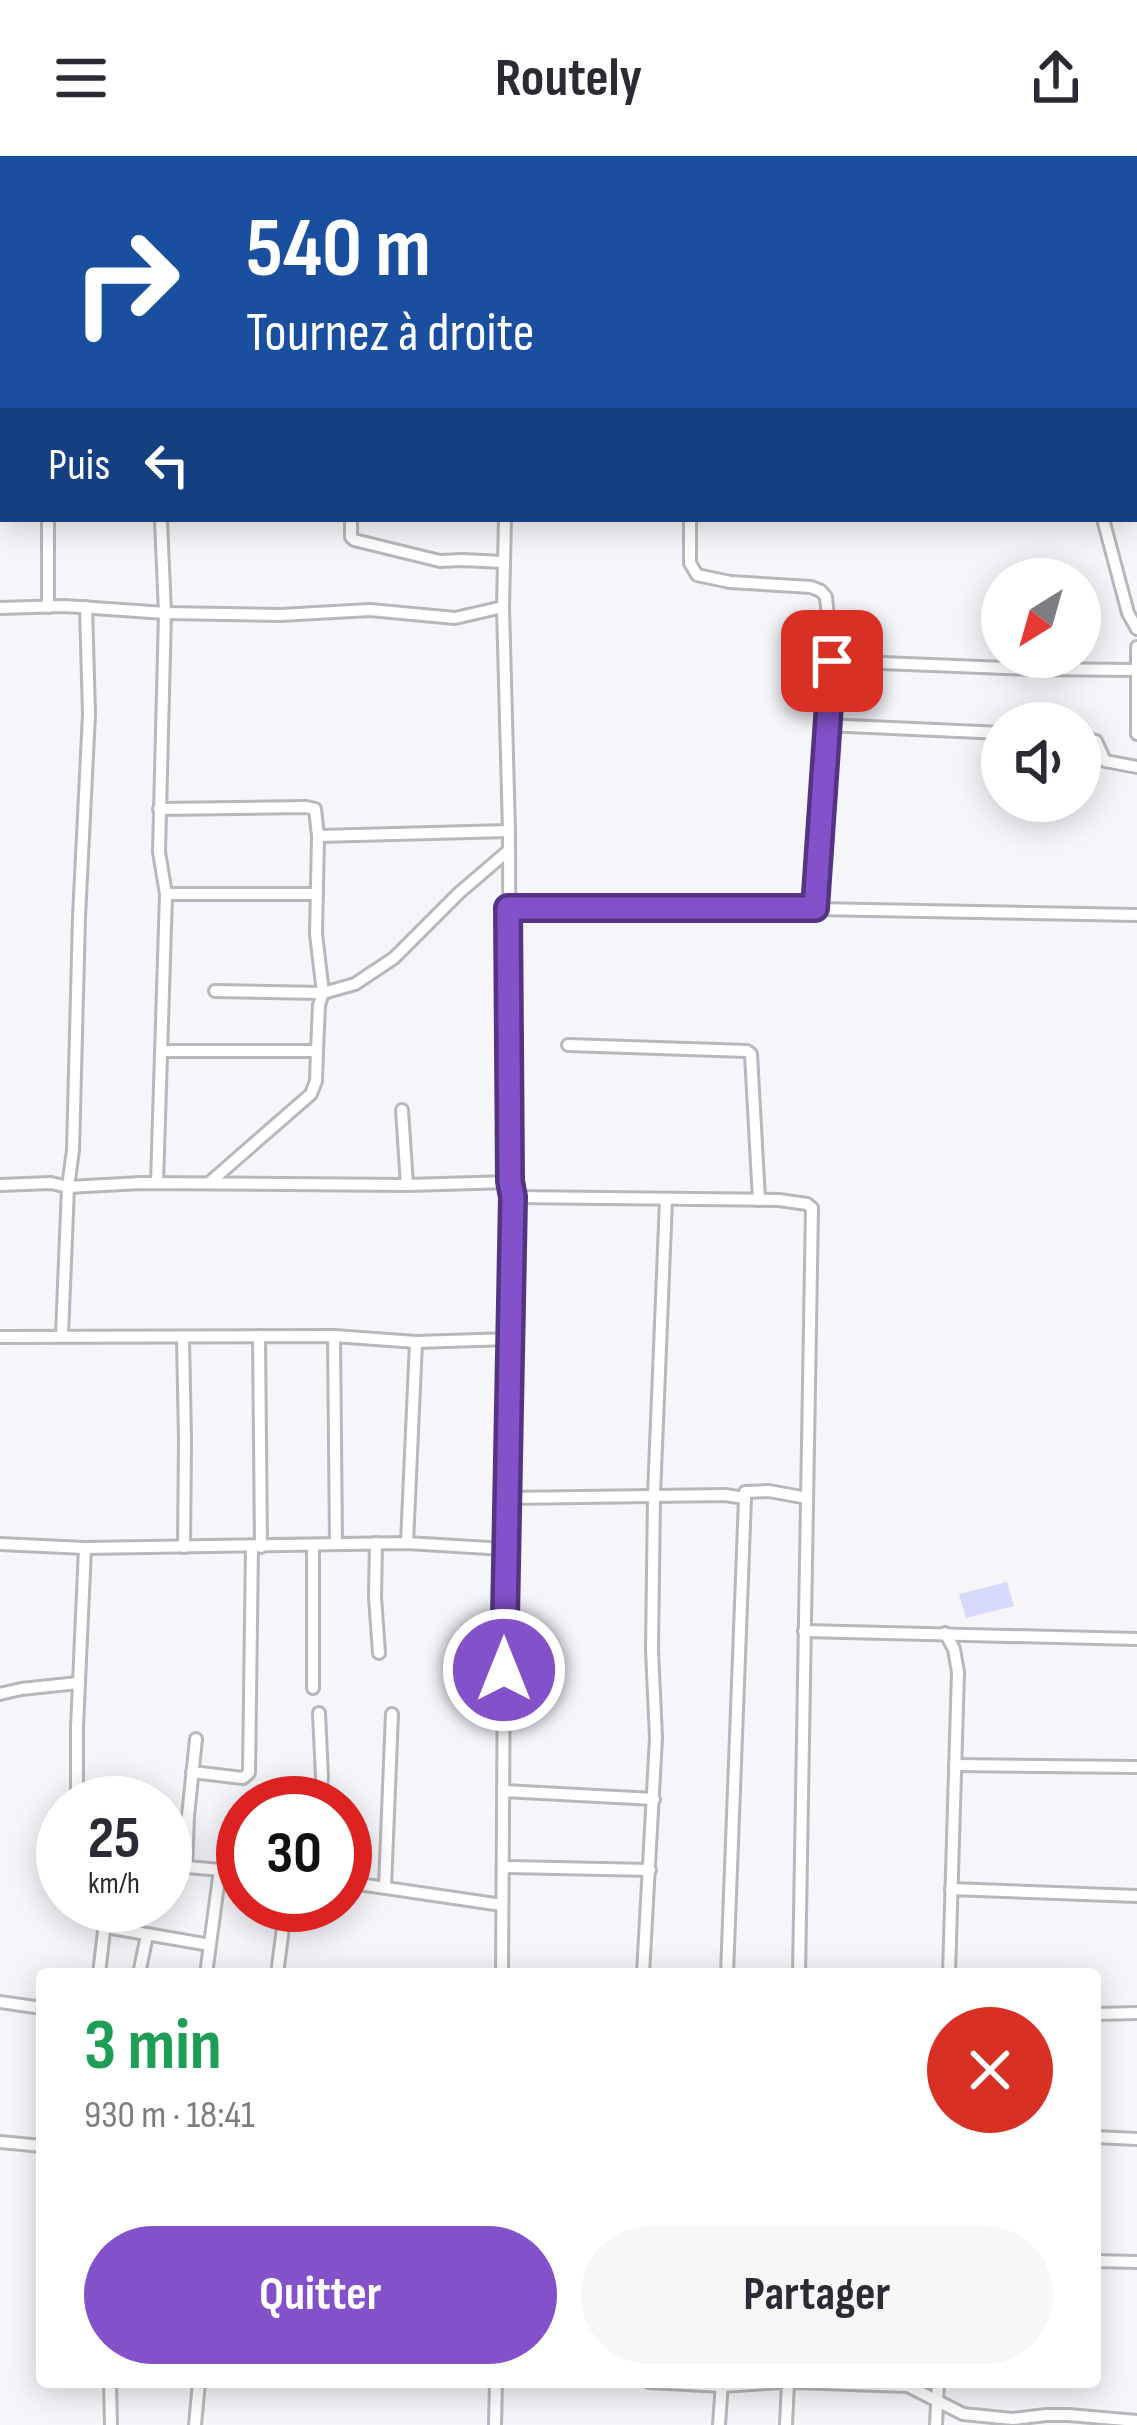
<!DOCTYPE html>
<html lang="fr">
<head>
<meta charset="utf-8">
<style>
	:root { --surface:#fff; --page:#f7f7f7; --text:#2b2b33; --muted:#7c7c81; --accent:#8352ca }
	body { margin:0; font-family:"Sofia Sans Condensed",sans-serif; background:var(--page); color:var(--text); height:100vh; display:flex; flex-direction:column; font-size:45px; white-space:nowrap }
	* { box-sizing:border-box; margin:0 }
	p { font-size:39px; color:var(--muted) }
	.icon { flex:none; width:66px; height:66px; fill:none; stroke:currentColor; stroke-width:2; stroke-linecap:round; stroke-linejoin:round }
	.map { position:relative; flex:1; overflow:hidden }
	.drawer { position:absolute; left:36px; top:1812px; width:1065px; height:420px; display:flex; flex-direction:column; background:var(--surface); border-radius:12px; box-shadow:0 6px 30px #0003 }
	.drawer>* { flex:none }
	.top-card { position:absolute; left:0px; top:0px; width:1137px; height:366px; box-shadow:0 6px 30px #0003; background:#1a4fa0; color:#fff; overflow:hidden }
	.needle { width:78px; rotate:217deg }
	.fabs { position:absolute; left:981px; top:402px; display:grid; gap:24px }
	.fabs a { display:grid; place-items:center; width:120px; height:120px; border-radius:50%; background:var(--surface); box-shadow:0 6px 30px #0003; font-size:60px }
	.speed { position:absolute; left:36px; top:1620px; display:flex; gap:24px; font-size:60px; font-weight:700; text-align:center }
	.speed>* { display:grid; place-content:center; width:156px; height:156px; border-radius:50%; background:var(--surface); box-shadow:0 6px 30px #0003; line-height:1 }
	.speed small { font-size:30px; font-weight:400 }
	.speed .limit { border:18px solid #d22; background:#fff; color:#111 }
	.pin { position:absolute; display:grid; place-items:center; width:102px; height:102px; color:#fff; margin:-51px; border-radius:24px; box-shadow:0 6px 18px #0006 }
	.me { position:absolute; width:132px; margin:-66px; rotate:0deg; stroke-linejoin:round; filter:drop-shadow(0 0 9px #0008) }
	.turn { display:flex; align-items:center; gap:42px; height:252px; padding:0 48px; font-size:54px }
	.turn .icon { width:156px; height:156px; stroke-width:2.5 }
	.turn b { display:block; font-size:84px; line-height:102px }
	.then { display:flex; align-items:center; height:114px; padding:0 48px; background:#0003; gap:24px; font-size:45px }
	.round { display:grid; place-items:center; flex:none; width:126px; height:126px; border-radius:63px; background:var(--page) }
	.summary { display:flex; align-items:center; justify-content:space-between; height:204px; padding:0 48px }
	h1 { font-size:72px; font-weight:700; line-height:90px; color:#1e9e55 }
	.primary-button { display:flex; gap:24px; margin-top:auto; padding:24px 48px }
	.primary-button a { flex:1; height:138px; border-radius:72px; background:var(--accent); color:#fff; font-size:48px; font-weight:700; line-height:138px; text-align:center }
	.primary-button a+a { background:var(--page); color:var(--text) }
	header { display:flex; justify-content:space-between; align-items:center; height:156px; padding:0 48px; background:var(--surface); font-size:54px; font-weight:700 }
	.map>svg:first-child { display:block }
</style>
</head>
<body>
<header><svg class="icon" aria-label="menu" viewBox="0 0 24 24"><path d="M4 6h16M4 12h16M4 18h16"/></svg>Routely<svg class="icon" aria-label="share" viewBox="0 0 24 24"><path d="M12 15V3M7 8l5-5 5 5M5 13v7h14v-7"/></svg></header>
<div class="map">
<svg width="1137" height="2269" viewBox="0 0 1137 2269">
	<rect width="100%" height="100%" fill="#f5f5fa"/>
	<polygon fill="#d7d9fb" points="1007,1426 1014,1450 966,1462 959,1438"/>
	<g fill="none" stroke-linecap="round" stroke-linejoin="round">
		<g stroke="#b8b8bc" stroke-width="16">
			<g id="minor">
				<polyline points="48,0 49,3"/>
				<polyline points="131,0 132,3"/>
				<polyline points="211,0 211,3"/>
				<polyline points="910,0 921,3"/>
				<polyline points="512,3 512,0"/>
				<polyline points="1134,83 1137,84"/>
				<polyline points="0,199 3,200"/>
				<polyline points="1134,277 1137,277"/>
				<polyline points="1134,353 1137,353"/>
				<polyline points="351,363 351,381 354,384 440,405 462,404 504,406"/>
				<polyline points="690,363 690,407 697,419 730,426 811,431 821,435 826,441 832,505 815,753"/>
				<polyline points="1103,363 1128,457 1137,473"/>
				<polyline points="161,365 165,457 159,696 166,738 317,738"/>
				<polyline points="48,451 48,363"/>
				<polyline points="0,452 65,450 165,457 280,459 370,454 455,462 503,451"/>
				<polyline points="1137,491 1137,578"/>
				<polyline points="832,505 1032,513 1135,514"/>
				<polyline points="825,569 1002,577"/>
				<polyline points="1080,581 1096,585 1105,605 1137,611"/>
				<polyline points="159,653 306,651 315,653 318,680 316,778 323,837 319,849 317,895 162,895"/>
				<polyline points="318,680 509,675"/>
				<polyline points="509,752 815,753 1137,759"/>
				<polyline points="215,835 323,837 355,828 394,802 459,737 508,695"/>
				<polyline points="568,889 747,895 751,898 759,1044"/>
				<polyline points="402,954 407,1029"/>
				<polyline points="157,1027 166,738"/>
				<polyline points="209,1027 311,938 316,925 317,895"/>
				<polyline points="0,1029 51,1027 68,1031 141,1027 407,1029 510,1026"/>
				<polyline points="513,1041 779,1044 807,1048 812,1052 799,1818"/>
				<polyline points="62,1179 68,1031 73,994 79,761 89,558 86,451"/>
				<polyline points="259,1180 261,1391"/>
				<polyline points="334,1180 336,1388"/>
				<polyline points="0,1181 334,1180 416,1186 510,1183"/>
				<polyline points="183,1182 185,1284 184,1391"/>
				<polyline points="505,1342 725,1339 745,1342 745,1336 769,1335 807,1342"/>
				<polyline points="376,1387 375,1441 379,1497"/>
				<polyline points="407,1387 416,1186"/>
				<polyline points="0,1388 85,1392 407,1387 505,1393"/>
				<polyline points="804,1475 1137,1483"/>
				<polyline points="945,1477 954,1493 958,1516 949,1818"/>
				<polyline points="313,1532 313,1389"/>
				<polyline points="0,1538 21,1533 78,1527"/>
				<polyline points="319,1557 322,1621 319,1647"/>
				<polyline points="955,1609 1137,1611"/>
				<polyline points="192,1616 243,1622 249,1617 252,1391"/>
				<polyline points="503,1635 654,1643"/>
				<polyline points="77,1647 77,1571 85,1392"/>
				<polyline points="165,1709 243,1716"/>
				<polyline points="186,1711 188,1660 196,1583"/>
				<polyline points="503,1711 650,1714"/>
				<polyline points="345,1726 502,1749"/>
				<polyline points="385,1731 392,1558"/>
				<polyline points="951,1733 1137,1740"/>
				<polyline points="106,1771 210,1789"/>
				<polyline points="99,1818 107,1749"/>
				<polyline points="139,1818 147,1779"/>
				<polyline points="206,1818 220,1714"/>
				<polyline points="277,1818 286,1749"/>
				<polyline points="502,1818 505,1342 513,1041 510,1026 509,675 503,451 505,363"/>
				<polyline points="643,1818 656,1582 652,1494 654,1339 666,1044"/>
				<polyline points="727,1818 745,1342"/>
				<polyline points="0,1846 42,1852"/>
				<polyline points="1095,1858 1137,1857"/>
				<polyline points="1095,1981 1137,1983"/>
				<polyline points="0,1986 42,1990"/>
				<polyline points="1095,2105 1137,2106"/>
				<polyline points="110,2226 111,2269"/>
				<polyline points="649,2226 722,2230 782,2226"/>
				<polyline points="793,2226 908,2230 963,2258 1013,2263 1046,2259 1069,2259 1137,2265"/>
				<polyline points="195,2269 199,2226"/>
				<polyline points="495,2269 496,2226"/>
				<polyline points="719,2269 722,2226"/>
				<polyline points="786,2269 788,2226"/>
				<polyline points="936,2269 938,2226"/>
			</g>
		</g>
		<use href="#minor" stroke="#fff" stroke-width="10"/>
	</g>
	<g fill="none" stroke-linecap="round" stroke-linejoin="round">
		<g stroke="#553583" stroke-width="30">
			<polyline id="route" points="504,1514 513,1041 510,1025 508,752 815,752 832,505"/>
		</g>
		<use href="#route" stroke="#8352ca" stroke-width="21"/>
	</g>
</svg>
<div class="fabs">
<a><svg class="needle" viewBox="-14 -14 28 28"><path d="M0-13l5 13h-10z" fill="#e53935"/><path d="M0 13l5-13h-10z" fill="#7c7c81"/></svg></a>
<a><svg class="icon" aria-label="sound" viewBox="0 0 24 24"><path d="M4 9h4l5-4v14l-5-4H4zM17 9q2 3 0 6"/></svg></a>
</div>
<div class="speed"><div>25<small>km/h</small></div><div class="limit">30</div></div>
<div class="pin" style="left:832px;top:505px;background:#d93025"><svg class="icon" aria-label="arrive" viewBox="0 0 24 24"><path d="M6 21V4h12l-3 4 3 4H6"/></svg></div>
<svg class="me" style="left:504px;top:1514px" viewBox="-20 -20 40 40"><circle r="17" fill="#8352ca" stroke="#fff" stroke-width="3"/><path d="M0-11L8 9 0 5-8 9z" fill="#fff"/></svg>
<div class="top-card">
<div class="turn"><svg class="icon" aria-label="right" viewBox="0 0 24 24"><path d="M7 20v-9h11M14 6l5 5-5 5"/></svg><div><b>540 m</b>Tournez à droite</div></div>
<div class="then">Puis<svg class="icon" aria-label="left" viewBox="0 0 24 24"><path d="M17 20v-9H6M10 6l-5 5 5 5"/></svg></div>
</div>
<section class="drawer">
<div class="summary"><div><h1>3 min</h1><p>930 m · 18:41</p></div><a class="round" style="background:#d93025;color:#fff"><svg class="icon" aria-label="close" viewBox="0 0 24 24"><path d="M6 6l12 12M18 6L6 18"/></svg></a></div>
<div class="primary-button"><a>Quitter</a><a>Partager</a></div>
</section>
</div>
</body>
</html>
